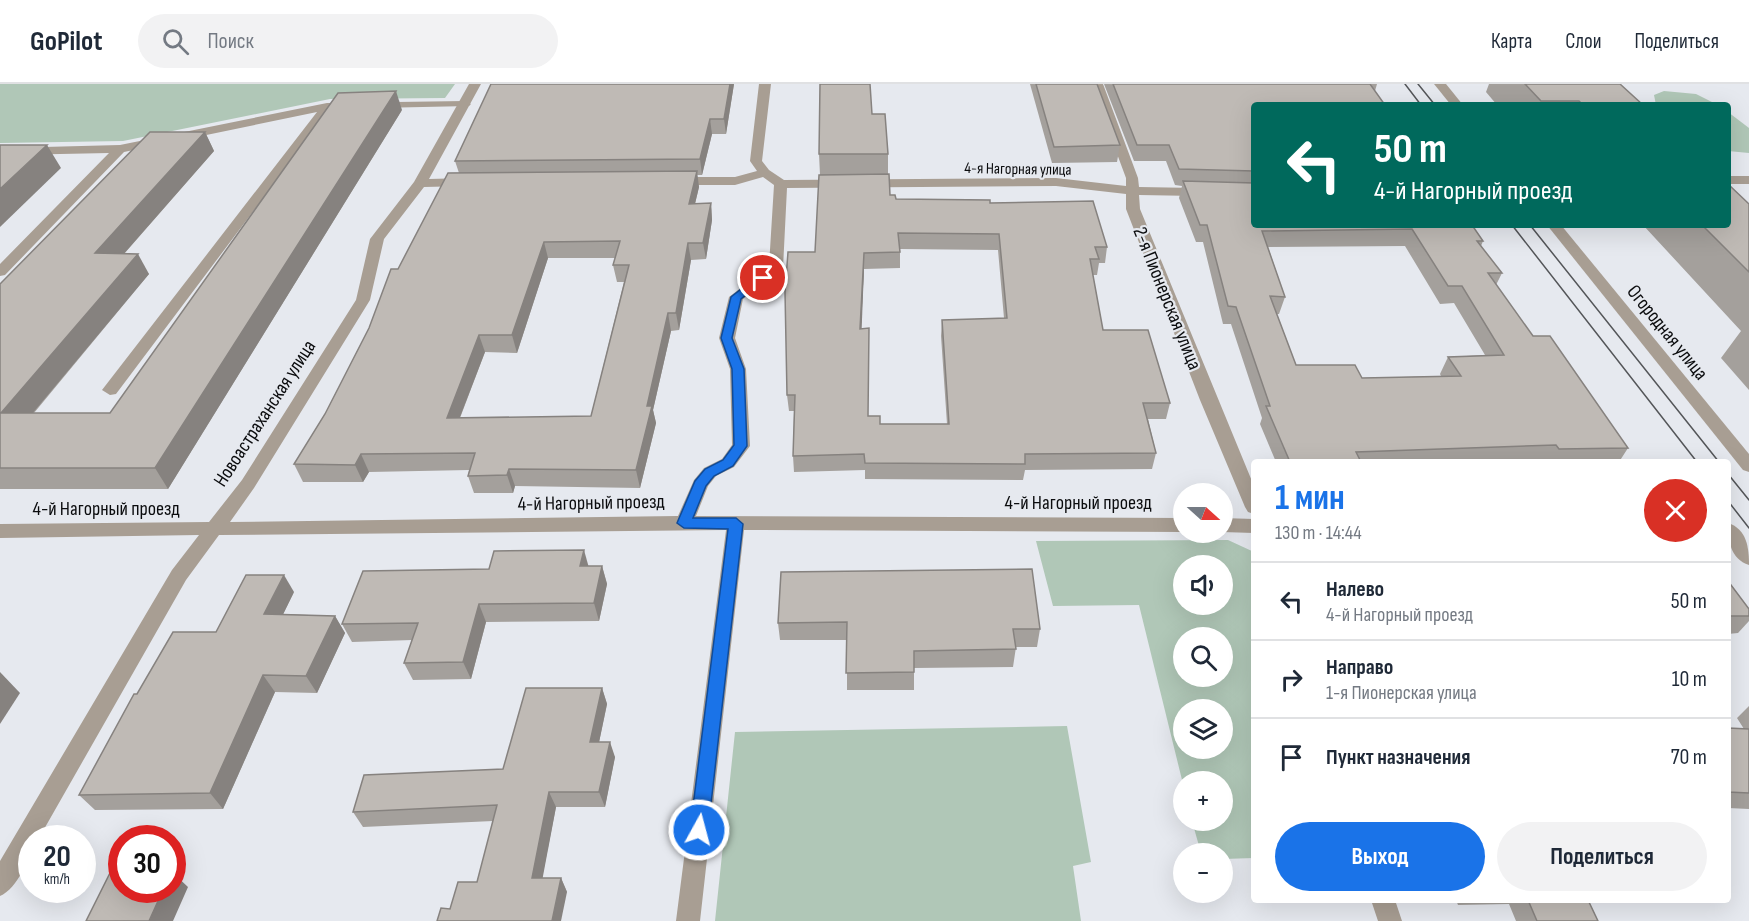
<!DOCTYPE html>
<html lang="ru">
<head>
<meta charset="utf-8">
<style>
	:root { --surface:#fff; --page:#f2f2f3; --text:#1f2937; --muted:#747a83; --line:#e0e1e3; --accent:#1a73e8 }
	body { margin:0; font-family:"Sofia Sans Condensed",sans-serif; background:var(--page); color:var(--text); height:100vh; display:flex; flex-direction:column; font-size:22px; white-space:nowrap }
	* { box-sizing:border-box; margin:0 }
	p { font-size:20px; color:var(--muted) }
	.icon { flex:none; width:33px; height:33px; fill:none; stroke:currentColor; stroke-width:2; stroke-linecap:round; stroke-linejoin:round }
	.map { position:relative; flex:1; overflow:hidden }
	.details { position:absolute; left:1251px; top:375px; width:480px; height:444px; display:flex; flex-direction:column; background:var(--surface); border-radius:6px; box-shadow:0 6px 24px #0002 }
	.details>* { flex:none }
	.banner { position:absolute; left:1251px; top:18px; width:480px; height:126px; border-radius:6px; box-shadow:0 6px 24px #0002; background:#00695c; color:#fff; overflow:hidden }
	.needle { width:39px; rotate:111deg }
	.fabs { position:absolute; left:1173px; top:399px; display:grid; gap:12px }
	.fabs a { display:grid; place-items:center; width:60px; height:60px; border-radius:50%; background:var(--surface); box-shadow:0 6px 24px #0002; font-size:30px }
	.speed { position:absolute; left:18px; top:741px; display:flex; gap:12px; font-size:30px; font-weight:700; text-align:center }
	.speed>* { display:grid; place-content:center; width:78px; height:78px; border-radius:50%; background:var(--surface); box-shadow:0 6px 24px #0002; line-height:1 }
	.speed small { font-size:15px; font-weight:400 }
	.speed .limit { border:9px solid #d22; background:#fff; color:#111 }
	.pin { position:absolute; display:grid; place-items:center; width:51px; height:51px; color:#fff; margin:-26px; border:3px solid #fff; border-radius:50%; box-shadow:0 2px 6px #0007 }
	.me { position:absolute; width:66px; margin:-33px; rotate:7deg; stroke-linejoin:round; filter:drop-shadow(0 0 4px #0008) }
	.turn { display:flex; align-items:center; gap:21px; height:126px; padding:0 24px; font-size:27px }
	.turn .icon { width:78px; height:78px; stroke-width:2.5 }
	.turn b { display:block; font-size:42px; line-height:51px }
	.round { display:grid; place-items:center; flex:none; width:63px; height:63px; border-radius:32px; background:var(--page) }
	.headline { display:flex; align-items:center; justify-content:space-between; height:102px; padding:0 24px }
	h1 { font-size:36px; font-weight:700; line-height:45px; color:var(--accent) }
	.primary-button { display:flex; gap:12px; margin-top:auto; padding:12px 24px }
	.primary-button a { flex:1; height:69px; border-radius:36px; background:var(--accent); color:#fff; font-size:24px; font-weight:700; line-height:69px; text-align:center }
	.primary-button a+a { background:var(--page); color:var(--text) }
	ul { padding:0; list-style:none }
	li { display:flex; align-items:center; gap:18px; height:78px; padding:0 24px; border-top:2px solid var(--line) }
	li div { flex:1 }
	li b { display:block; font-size:22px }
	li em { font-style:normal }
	header { display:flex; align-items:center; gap:36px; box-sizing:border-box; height:84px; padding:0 30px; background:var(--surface); border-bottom:2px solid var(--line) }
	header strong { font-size:28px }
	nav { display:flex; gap:33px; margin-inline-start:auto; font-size:21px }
	.search { width:420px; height:54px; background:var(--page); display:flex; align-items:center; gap:15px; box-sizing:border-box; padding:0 21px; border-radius:33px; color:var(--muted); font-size:22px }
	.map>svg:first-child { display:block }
</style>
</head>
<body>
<header>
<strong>GoPilot</strong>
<div class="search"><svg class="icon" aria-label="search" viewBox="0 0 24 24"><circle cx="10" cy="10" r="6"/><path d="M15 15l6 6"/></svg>Поиск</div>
<nav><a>Карта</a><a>Слои</a><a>Поделиться</a></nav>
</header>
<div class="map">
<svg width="1749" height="837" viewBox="0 0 1749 837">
	<rect width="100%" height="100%" fill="#e6e9ef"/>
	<g fill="#b0c7b7" fill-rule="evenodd">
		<polygon points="0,0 455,0 445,14 330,15 123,57 0,59"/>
		<polygon points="1664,7 1696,10 1718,21 1656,21 1654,11"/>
		<polygon points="1728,28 1749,44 1749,69 1728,67"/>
		<path d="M1228 456 1254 468V774L1223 775 1222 770 1201 769 1192 737 1222 736V698H1184L1183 700 1139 521 1053 522 1036 457ZM1184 482H1222V520H1184ZM1184 554H1222V592H1184ZM1184 626H1222V664H1184Z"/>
		<polygon points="1067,642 1091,778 1073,782 1081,837 715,837 735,648"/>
	</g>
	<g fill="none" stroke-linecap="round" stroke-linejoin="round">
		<g fill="#a89e93" fill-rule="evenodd">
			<polygon points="465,17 471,20 469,22 330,25 116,310 110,311 102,306 317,28 124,68 5,191 0,192 0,180 109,69 11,71 0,75 0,66 5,64 120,61 327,19"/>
			<rect x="1728" y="92" width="21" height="8"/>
		</g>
		<g fill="#a89e93" fill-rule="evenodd">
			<path d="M469 0H481L429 95 467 94 473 98 467 102 424 103 384 155 370 216 254 404 230 438 678 432 694 396 704 384 722 375 732 361 730 285 719 254 729 213 769 182 774 101 763 93 735 101H675L669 97 675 93H735L757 87 750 77 759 0H771L762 77 769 86 784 96 1056 94 1126 102V94L1091 0H1103L1138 94 1139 103 1254 105V113L1139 111 1140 125 1254 402V430L1248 428 1245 423 1200 316 1126 125V110L1056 102 787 104 783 184 743 215 735 254 746 285 750 362 734 383 716 392 708 402 696 432 1184 434V448L744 446 700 837H676L726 446 219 451 186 496 39 754H32C32 773 17 805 0 812V777L172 486 199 451 0 454V440L209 438 242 396 356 216 370 155 414 98Z"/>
			<polygon points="1222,434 1254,435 1254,449 1222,448"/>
			<path d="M1728 439C1747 445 1749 464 1749 481 1730 475 1728 456 1728 439Z"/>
			<polygon points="1371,816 1395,816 1402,837 1378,837"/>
		</g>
		<g fill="#a89e93" fill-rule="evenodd">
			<polygon points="1434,0 1446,0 1463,21 1451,21"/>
			<polygon points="1547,141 1561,141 1749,370 1749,388 1743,386"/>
		</g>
		<g stroke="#545659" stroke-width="1.5">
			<polyline points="1405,0 1421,21"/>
			<polyline points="1418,0 1435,21"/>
			<polyline points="1512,141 1697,378"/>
			<polyline points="1530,141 1719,378"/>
			<polyline points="1728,390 1749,416"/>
			<polyline points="1728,417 1749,444"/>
		</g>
	</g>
	<g fill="#a4a09c" fill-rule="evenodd">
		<path d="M734 0 726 50H712L702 91H697L699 103 695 120 711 119 712 136 706 175 691 176 679 246 671 247 653 326 656 339 640 404 515 402 513 409H474L468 392 469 386 369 388 363 398H303L294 380 325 330 369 244 398 185 459 89 455 77ZM548 174H615L613 181 617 198H624L591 332 460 334 485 268 517 269Z"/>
		<polygon points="1030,0 1097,0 1120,61 1117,78 1052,79"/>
		<path d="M1104 0H1377L1375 7 1254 21V141H1472L1483 157 1481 162 1502 189 1496 201 1533 252 1628 364 1619 378H1276L1260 340 1262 334 1231 240H1223L1203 158H1196L1179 114 1182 102 1175 101 1166 77H1134ZM1405 162 1440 220 1454 219 1485 271 1448 273 1440 290 1441 292 1362 294 1296 281 1277 230H1279L1285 213 1268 163Z"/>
		<polygon points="1489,0 1620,0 1643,21 1497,21 1486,8"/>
		<polygon points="402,26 168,405 0,405 0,200 205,48 214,67 124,170 149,190 34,329 110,329"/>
		<path d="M872 30 888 70V90L890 111 896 115 990 119 1107 163 1105 179H1099L1097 191H1093L1103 246 1170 319 1166 335H1148L1156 369 1152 385 1025 386 1023 396 865 395V386L794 388 793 372 794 327H789L787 311 815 168 820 91 819 70ZM900 165 998 166 1004 234 942 236 941 252 947 340H880L868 332 861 245 864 185 900 184Z"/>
		<polygon points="1749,120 1749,306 1721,274 1741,247 1643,141 1728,141"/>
		<polygon points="588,482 602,482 607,500 599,537 486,538 471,595 413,596 404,579 412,556 352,558 342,540"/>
		<polygon points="781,488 1040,545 1037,563 1016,563 1013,583 914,584 914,606 847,606 847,556 780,556 778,539"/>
		<polygon points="1728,497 1749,525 1749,537 1738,549 1728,550"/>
		<polygon points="294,508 283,530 335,532 345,549 317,609 275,608 223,725 95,726 79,711 137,610"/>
		<polygon points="602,604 607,620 599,658 615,673 605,723 556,723 542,794 561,794 567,808 450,825 477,798 493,737 363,743 353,728 503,685"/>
		<polygon points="1749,622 1749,725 1728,724 1728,644 1744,645 1737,634"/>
		<polygon points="1456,816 1588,816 1598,837 1516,837 1509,820 1458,821"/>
	</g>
	<g fill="#86827f">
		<polygon points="730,0 734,0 726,50 724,35"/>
		<polygon points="396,7 402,26 168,405 155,384"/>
		<polygon points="710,35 712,50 702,91 700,75"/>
		<polygon points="205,48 214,67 107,189 95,169"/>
		<polygon points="47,61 61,84 0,143 0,105"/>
		<polygon points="697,87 699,103 691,136 689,120"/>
		<polygon points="711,119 712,136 706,175 703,159"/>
		<polygon points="544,158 548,174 517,269 512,251"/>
		<polygon points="688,159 691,176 679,246 676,229"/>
		<polygon points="864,169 864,185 861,261 860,245"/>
		<polygon points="138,170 149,190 16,349 1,329"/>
		<polygon points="668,229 671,247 653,326 656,339 640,404 636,386 647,322"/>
		<polygon points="479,251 485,268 453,351 447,334"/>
		<polygon points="361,370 369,388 363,398 355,381"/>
		<polygon points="509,385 515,402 513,409 507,391"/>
		<polygon points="584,466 589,484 580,482"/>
		<polygon points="602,482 607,500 599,537 594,519"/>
		<polygon points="284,491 294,508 275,547 264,530"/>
		<polygon points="479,520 486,538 471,595 463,578"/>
		<polygon points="335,532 345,549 317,609 306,592"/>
		<polygon points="0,588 20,609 0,640"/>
		<polygon points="263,591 275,608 223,725 210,709"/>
		<polygon points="602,604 607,620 596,673 590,658"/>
		<polygon points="610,658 615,673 605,723 599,708"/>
		<polygon points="549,708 556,723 540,808 532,794"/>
		<polygon points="172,788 188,803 173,837 149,837 163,806 172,806"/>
		<polygon points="561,794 567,808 561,837 552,837"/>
	</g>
	<g fill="#bfbab5" stroke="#86827f" stroke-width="1.5" fill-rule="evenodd">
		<polygon points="491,0 730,0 724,35 710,35 700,75 455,77"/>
		<polygon points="820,0 870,0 872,30 885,30 888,70 819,70"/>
		<polygon points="1036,0 1097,0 1120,61 1054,63"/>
		<polygon points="1113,0 1370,0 1385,21 1254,21 1254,87 1179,85 1169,61 1137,61"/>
		<polygon points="1525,0 1620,0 1643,21 1583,21 1579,17 1541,17"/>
		<polygon points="396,7 155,384 0,384 0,200 150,48 205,48 95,169 138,170 1,329 110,329 338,9"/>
		<polygon points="0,61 47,61 0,105"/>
		<path d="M697 87 689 120 711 119 703 159H688L676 229H668L647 322H652L636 386 509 385 507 391 468 392 475 369 361 370 355 381 294 380 325 330 369 244 391 185H398L448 89ZM620 157 613 181H629L591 332 447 334 479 251H512L544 158Z"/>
		<path d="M889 90 890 111H895L896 115 990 116V119L1093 117 1107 163H1095L1099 175H1090L1103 246H1148L1170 319H1143L1156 369 1025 370V380L865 379 864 370 793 372 795 311H787L785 208 788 168H815L819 91ZM898 149 999 150 1007 234 942 236 949 340H880V332H868L869 244 860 245 864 169 900 168Z"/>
		<path d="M1183 97 1254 99V141H1472L1483 157H1477L1502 189H1488L1533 252H1550L1628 364 1559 365 1556 361 1356 368 1361 378H1290L1266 322H1270L1236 223 1228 222 1207 141H1200ZM1412 145 1448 202H1462L1504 271 1448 273 1461 292 1362 294 1355 281H1296L1270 212 1285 213 1262 147Z"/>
		<polygon points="1728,100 1749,120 1749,188 1702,141 1728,141"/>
		<polygon points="584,466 580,482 602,482 594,519 479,520 463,578 404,579 418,539 342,540 363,487 489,485 494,467"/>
		<polygon points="1032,485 1040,545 1013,545 1016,565 914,567 914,588 846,589 847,538 778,539 781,488"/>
		<polygon points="246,491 284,491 264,530 335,532 306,592 263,591 210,709 79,711 134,610 137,610 173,548 216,548"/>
		<polygon points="1728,497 1749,525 1749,532 1728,532"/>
		<polygon points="526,604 602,604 590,658 610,658 599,708 549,708 532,794 561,794 552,837 437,837 441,824 450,825 458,798 477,798 497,721 353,728 364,691 503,685"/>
		<polygon points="1728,644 1749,645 1749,709 1728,708"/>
		<polygon points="122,788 122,806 163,806 149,837 86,837 110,789"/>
		<polygon points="1528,816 1588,816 1598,837 1537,837"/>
	</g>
	<polygon fill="#1a73e8" stroke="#114b97" stroke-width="1.5" points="759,191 768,194 741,215 732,254 744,285 747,362 733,382 714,392 706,402 693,434 736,434 743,440 708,746 705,752 699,755 693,752 690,746 728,445 684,444 677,439 695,397 705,385 723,376 734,361 732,285 721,254 731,213"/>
	<g text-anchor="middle" stroke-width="4.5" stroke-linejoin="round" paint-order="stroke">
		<g font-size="16" fill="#0b0c0e" stroke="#e6e9ef">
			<text transform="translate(1018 84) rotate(1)" y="6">4-я Нагорная улица</text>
		</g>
		<g font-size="20" fill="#0b0c0e" stroke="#e6e9ef">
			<text transform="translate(1168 214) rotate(68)" y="7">2-я Пионерская улица</text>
			<text transform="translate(1668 248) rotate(51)" y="7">Огородная улица</text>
			<text transform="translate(264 329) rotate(-57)" y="7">Новоастраханская улица</text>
			<text transform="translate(591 418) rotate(-1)" y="7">4-й Нагорный проезд</text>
			<text x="1078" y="425">4-й Нагорный проезд</text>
			<text x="106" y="431">4-й Нагорный проезд</text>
		</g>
	</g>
</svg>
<div class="fabs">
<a><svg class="needle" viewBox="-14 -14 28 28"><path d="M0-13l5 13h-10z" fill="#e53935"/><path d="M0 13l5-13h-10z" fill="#747a83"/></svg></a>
<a><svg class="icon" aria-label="sound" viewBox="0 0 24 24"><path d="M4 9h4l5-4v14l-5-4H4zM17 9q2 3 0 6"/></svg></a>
<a><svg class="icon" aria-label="search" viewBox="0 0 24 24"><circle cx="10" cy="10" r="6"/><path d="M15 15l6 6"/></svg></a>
<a><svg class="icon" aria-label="layers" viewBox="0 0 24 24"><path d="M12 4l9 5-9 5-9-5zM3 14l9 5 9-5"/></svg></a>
<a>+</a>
<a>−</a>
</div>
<div class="speed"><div>20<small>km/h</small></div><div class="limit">30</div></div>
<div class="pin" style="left:763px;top:194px;background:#d93025"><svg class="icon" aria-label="arrive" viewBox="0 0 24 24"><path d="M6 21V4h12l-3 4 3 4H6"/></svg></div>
<svg class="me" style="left:699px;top:746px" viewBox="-20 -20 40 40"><circle r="17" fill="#1a73e8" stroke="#fff" stroke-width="3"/><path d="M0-11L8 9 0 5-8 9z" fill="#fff"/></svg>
<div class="banner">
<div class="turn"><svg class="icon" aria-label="left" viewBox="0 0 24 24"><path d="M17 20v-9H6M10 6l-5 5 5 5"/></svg><div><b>50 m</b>4-й Нагорный проезд</div></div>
</div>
<section class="details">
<div class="headline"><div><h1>1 мин</h1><p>130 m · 14:44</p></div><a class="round" style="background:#d93025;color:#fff"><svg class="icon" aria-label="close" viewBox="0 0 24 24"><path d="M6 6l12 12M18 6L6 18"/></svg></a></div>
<ul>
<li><svg class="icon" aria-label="left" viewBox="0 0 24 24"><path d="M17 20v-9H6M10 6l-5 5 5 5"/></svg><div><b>Налево</b><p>4-й Нагорный проезд</p></div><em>50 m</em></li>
<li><svg class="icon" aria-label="right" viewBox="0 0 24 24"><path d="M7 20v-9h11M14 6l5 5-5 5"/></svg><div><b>Направо</b><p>1-я Пионерская улица</p></div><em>10 m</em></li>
<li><svg class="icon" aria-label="arrive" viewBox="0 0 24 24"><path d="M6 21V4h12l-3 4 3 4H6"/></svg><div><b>Пункт назначения</b></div><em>70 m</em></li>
</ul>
<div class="primary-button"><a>Выход</a><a>Поделиться</a></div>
</section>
</div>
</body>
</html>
